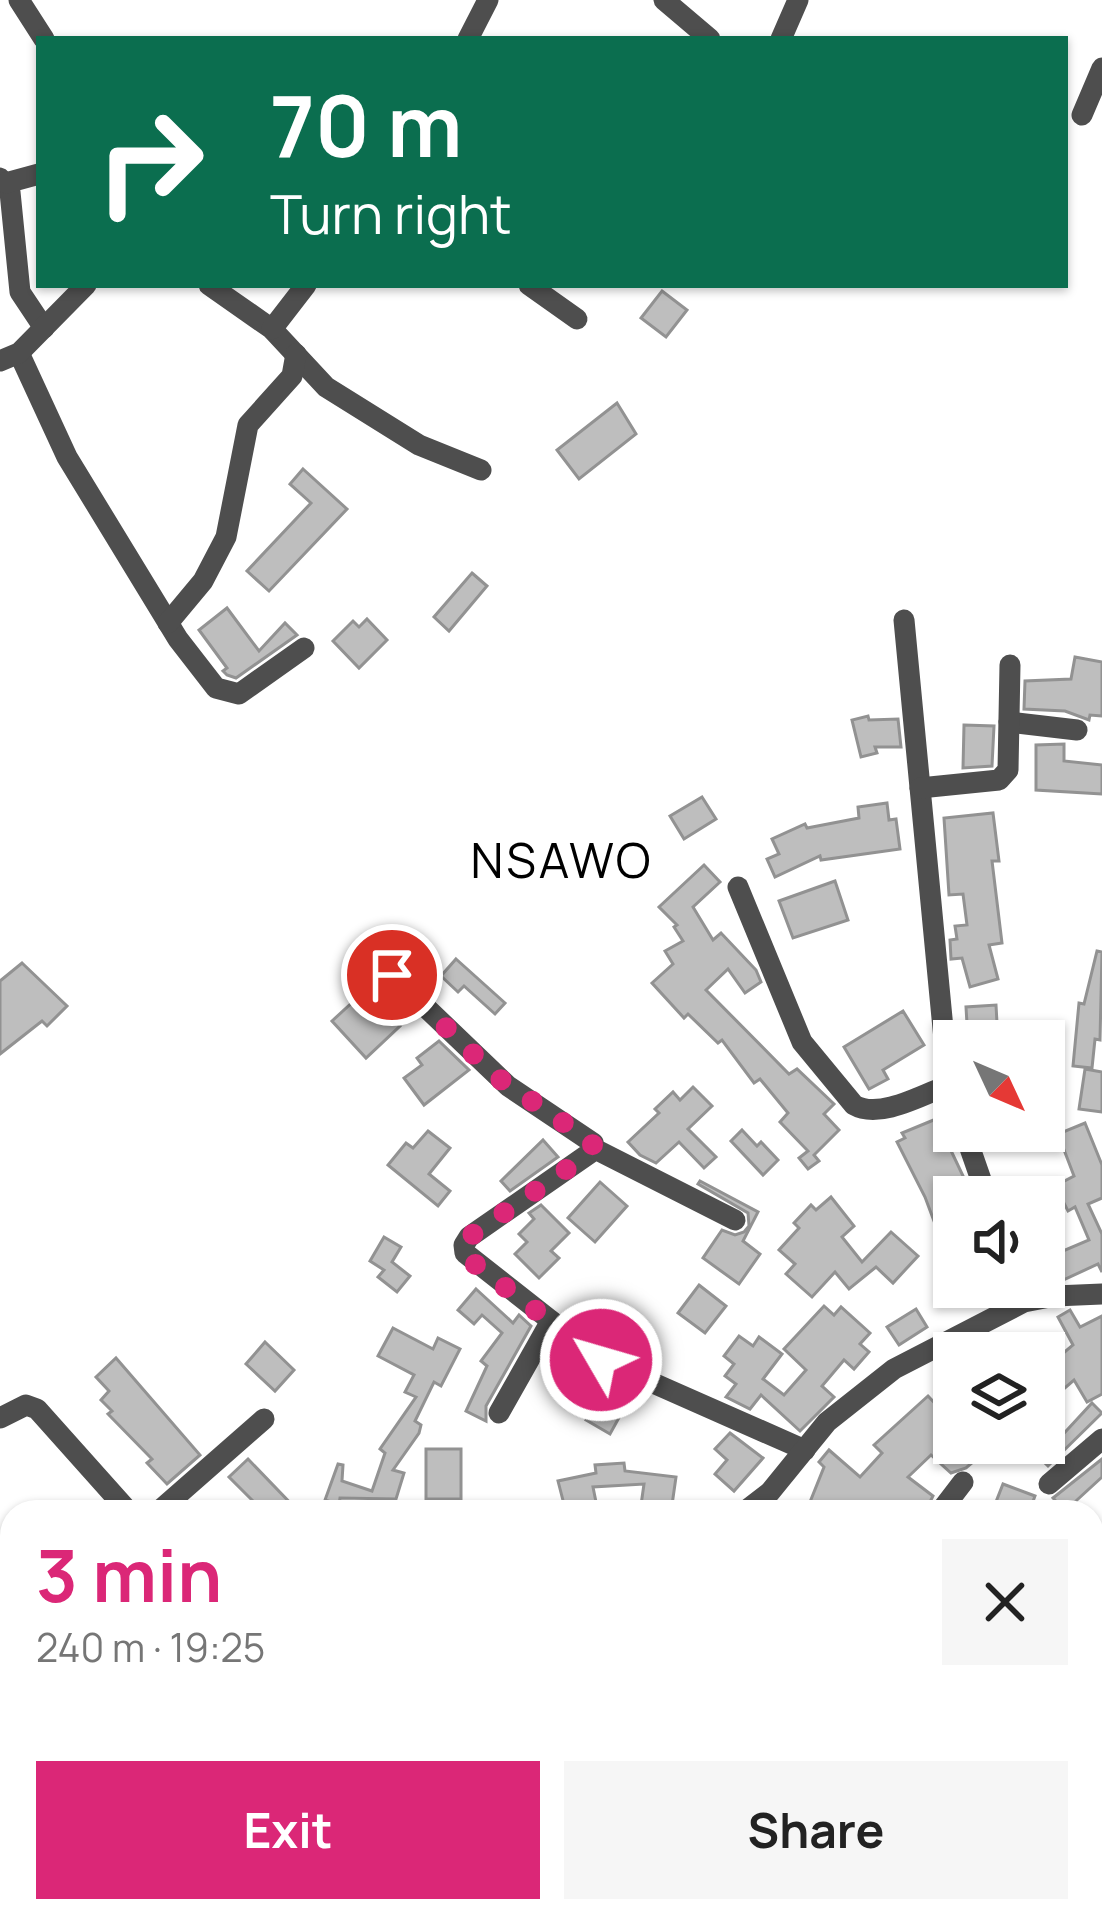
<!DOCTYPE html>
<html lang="en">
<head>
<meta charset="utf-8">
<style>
	:root { --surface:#fff; --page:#f6f6f6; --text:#222; --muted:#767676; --accent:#db2777 }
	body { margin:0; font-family:Manrope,sans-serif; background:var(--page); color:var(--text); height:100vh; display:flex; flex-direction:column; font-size:45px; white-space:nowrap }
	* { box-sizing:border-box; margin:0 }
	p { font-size:39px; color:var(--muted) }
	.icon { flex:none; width:66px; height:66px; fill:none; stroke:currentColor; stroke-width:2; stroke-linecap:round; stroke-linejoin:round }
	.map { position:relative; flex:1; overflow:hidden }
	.drawer { position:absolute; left:0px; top:1500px; width:1104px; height:423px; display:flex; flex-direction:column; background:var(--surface); border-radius:36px 36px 0 0; box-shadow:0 3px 9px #0004 }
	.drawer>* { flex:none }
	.banner { position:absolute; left:36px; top:36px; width:1032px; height:252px; border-radius:0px; box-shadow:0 3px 9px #0004; background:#0b6e4f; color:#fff; overflow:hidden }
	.needle { width:78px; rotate:134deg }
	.tools { position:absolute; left:933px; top:1020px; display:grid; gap:24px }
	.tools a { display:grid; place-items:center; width:132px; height:132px; border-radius:0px; background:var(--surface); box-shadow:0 3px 9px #0004; font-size:60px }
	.pin { position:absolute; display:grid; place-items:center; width:102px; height:102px; color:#fff; margin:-51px; border:6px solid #fff; border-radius:50%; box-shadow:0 3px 12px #0007 }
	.me { position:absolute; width:132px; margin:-66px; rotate:308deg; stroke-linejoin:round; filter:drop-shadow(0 0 9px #0008) }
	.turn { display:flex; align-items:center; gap:42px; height:252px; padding:0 36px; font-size:54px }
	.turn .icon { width:156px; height:156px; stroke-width:2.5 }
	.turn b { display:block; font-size:84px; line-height:102px }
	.round { display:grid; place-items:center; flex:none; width:126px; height:126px; border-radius:0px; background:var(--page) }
	.headline { display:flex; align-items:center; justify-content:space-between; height:204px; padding:0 36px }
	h1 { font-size:72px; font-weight:700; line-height:90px; color:var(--accent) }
	.action { display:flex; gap:24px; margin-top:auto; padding:24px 36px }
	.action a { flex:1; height:138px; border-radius:0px; background:var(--accent); color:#fff; font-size:48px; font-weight:700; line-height:138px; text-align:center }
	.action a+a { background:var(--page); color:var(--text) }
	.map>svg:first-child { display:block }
</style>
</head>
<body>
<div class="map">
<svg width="1102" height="1921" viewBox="0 0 1102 1921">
	<rect width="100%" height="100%" fill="#fff"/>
	<g fill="#bebebe" stroke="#929292" stroke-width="3">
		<polygon points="662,291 687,310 666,337 641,318"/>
		<polygon points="617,403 636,434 579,479 557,450"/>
		<polygon points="303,469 347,509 269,591 247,571 311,503 290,484"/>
		<polygon points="472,573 487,586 449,631 434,617"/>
		<polygon points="227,608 259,651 285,623 297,635 236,678 227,675 223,671 227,668 199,630"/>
		<polygon points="367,619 387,640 359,668 333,641 353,621 359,627"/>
		<polygon points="1075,657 1102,662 1102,716 1090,715 1089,720 1065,711 1024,709 1025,681 1071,679"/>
		<polygon points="868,716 869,720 898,719 901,747 875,747 877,753 861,757 852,720"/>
		<polygon points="964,725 994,726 992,766 963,768"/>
		<polygon points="1064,744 1064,761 1102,765 1102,794 1036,790 1036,745"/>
		<polygon points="702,797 716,819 684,839 670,816"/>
		<polygon points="887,803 889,820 896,819 900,849 821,860 820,856 775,877 767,859 779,854 772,839 805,824 807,828 859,818 858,807"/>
		<polygon points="993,813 999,861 992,861 1002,943 989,945 998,979 970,987 962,958 951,959 950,940 957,939 955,926 967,925 963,894 949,895 944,818"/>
		<polygon points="704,865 720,882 693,907 713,940 721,933 756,970 761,982 745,993 728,969 706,990 789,1074 797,1069 834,1104 824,1114 839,1130 814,1155 819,1161 808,1169 799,1158 808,1151 780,1122 788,1113 760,1079 754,1083 722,1040 718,1043 688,1014 684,1018 652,983 673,964 665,951 683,941 674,927 677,925 659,907"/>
		<polygon points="835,881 848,920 793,938 779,901"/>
		<polygon points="1097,951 1102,952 1100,1040 1095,1039 1092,1068 1073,1066 1079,1003 1084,1004"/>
		<polygon points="456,959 505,1003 495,1014 464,986 458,992 441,976"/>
		<polygon points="22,963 67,1006 47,1026 42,1021 0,1054 0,981"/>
		<polygon points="374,966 381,985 406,1010 396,1021 400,1026 366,1058 332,1021 369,987 362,980"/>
		<polygon points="996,1005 998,1041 968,1041 966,1007"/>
		<polygon points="903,1011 924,1045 883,1070 888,1079 869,1089 844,1047"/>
		<polygon points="439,1041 469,1070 424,1105 404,1078 422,1065 417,1058"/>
		<polygon points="1085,1069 1102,1072 1102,1112 1079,1109"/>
		<polygon points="693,1087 712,1106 688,1129 716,1157 704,1168 679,1142 656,1163 640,1155 628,1142 659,1113 655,1109 673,1092 680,1100"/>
		<polygon points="936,1119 964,1178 953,1183 959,1197 954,1197 953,1272 925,1197 897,1142 905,1138 902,1133"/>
		<polygon points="1085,1123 1102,1165 1102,1198 1088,1204 1102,1234 1102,1272 1098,1264 1061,1281 1044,1283 1044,1259 1089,1240 1075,1207 1068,1211 1055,1186 1074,1176 1058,1134"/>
		<polygon points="742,1130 757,1146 761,1142 778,1160 763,1175 731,1141"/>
		<polygon points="428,1131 450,1148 429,1174 450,1191 438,1206 388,1165 406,1143 413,1148"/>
		<polygon points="543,1140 558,1157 510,1191 501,1181"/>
		<polygon points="700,1181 758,1212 743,1241 760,1254 739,1284 703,1258 722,1230 735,1235 744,1232 749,1226 748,1213 698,1184"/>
		<polygon points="600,1182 627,1206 595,1242 568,1218"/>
		<polygon points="831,1197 854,1226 842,1237 862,1262 891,1232 918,1256 893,1283 876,1267 849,1289 835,1272 812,1297 786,1274 795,1264 779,1250 799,1228 794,1223 811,1205 816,1210"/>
		<polygon points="541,1205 569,1233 551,1251 559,1258 539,1278 515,1254 527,1242 519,1234 534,1219 529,1213"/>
		<polygon points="384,1237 401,1247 392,1262 410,1276 397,1292 378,1277 384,1270 370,1261"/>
		<polygon points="699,1285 726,1306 705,1333 678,1313"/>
		<polygon points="476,1289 513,1323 519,1315 531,1326 486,1406 486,1421 466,1411 487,1366 481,1361 502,1333 482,1315 474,1324 458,1310"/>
		<polygon points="824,1306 834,1315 841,1307 870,1333 860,1344 869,1352 854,1369 844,1360 822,1386 834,1397 800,1431 761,1395 750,1409 726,1397 736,1384 725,1376 734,1364 724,1356 739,1336 753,1346 759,1337 782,1354 763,1379 784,1395 806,1370 784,1349"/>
		<polygon points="916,1309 927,1327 899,1345 887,1327"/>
		<polygon points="1070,1310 1080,1327 1102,1316 1102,1394 1087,1402 1074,1380 1044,1406 1044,1348 1054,1361 1073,1345 1058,1317"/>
		<polygon points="393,1328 433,1349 438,1338 460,1349 441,1386 434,1382 415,1421 421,1425 419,1433 393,1470 404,1473 396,1499 340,1498 339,1505 325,1500 338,1464 343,1465 342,1481 372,1491 385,1453 380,1449 416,1397 405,1392 414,1375 378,1356"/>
		<polygon points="265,1342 294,1370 275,1391 246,1364"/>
		<polygon points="116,1358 200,1455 167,1484 147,1463 152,1459 108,1414 112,1411 101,1400 109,1391 96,1377"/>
		<polygon points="609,1380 621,1385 614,1396 627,1403 610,1434 586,1420"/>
		<polygon points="928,1396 946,1415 941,1420 954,1435 954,1443 968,1443 980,1456 966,1468 951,1473 931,1455 908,1477 933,1496 925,1512 806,1512 824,1467 819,1462 829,1450 860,1477 882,1453 874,1445"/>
		<polygon points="1092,1403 1102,1413 1048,1466 1024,1443 1044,1443 1044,1431 1056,1442"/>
		<polygon points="730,1433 763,1458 734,1491 715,1474 727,1460 715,1449"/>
		<rect x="426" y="1449" width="35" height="50"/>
		<polygon points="248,1459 299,1512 248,1512 256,1504 229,1477"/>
		<polygon points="1102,1459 1102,1477 1065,1511 1053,1498"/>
		<polygon points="624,1463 625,1471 676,1477 671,1512 640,1512 644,1484 593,1487 598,1512 566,1512 558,1481 596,1473 595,1465"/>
		<polygon points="1003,1484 1035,1496 1029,1512 992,1512"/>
	</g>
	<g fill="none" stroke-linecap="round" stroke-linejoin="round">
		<g stroke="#4e4e4e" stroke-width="21">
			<polyline points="19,0 44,39"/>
			<polyline points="664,0 710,39"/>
			<polyline points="468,39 488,0"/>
			<polyline points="781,39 798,0"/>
			<polyline points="1082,115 1102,68"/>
			<polyline points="0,178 10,192 20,292 44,328"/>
			<polyline points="6,183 39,174"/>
			<polyline points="209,285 272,329 326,387 419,445 481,470"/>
			<polyline points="529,285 577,319"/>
			<polyline points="272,329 306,285"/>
			<polyline points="19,353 67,457 178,639 216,688 239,694 304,648"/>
			<polyline points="0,361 19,353 86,285"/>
			<polyline points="904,620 944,1039 954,1096"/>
			<polyline points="168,623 203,581 226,537 248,425 292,376 296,354"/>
			<polyline points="1009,722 1077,730"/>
			<polyline points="920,788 999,780 1008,770 1010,665"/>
			<path d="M738 887 802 1042 854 1105C880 1120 924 1094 951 1084"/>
			<polyline points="392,975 508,1086 593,1143 590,1153 469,1237 464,1245 465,1253 601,1360 805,1450"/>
			<polyline points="964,1131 987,1197"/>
			<polyline points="593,1148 735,1220"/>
			<polyline points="499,1413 551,1321"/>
			<polyline points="0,1418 26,1405 37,1409 129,1512"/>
			<polyline points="1049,1484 1102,1439"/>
			<polyline points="158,1512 264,1419"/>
			<polyline points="744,1512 770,1492 827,1422 894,1369 1024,1302 1055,1296 1102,1294"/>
			<polyline points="940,1512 963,1482"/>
			<polyline points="1092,1605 1102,1608"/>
			<polyline points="0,1645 12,1635"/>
			<polyline points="0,1830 12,1821"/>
			<polyline points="613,1911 624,1921"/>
			<polyline points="856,1911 861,1921"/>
			<polyline points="108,1921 127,1911"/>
			<polyline points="258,1921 260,1911"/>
			<polyline points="323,1921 325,1911"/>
			<polyline points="410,1921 411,1911"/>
			<polyline points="778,1921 796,1911"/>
			<polyline points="1043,1921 1084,1911"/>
		</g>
	</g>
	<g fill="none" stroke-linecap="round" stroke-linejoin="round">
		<polyline stroke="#db2777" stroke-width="21" stroke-dasharray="0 37.8" points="392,975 497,1077 593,1143 590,1153 469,1237 464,1245 465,1253 476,1265 601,1360"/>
	</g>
	<g text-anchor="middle" stroke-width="10" stroke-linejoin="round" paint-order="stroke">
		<g font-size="48" letter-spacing="3" fill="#000" stroke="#fff">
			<text x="562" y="878">NSAWO</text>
		</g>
	</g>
</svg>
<div class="tools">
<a><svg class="needle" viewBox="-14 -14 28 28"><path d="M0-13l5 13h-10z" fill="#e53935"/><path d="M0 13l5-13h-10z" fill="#767676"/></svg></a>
<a><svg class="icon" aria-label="sound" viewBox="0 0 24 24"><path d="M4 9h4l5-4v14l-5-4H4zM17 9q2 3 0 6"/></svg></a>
<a><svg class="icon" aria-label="layers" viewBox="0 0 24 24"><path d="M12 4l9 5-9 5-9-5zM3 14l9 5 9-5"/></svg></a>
</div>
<div class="pin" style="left:392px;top:975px;background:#d93025"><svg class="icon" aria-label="arrive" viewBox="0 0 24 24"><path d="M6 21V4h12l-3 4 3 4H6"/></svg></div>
<svg class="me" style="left:601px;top:1360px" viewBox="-20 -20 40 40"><circle r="17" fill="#db2777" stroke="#fff" stroke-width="3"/><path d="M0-11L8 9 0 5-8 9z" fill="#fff"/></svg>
<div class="banner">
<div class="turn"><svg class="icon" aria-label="right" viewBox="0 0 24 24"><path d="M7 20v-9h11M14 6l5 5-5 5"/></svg><div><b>70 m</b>Turn right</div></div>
</div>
<section class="drawer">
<div class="headline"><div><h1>3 min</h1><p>240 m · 19:25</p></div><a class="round"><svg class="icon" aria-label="close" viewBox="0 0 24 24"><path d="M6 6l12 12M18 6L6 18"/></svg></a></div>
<div class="action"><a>Exit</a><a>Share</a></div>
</section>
</div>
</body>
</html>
